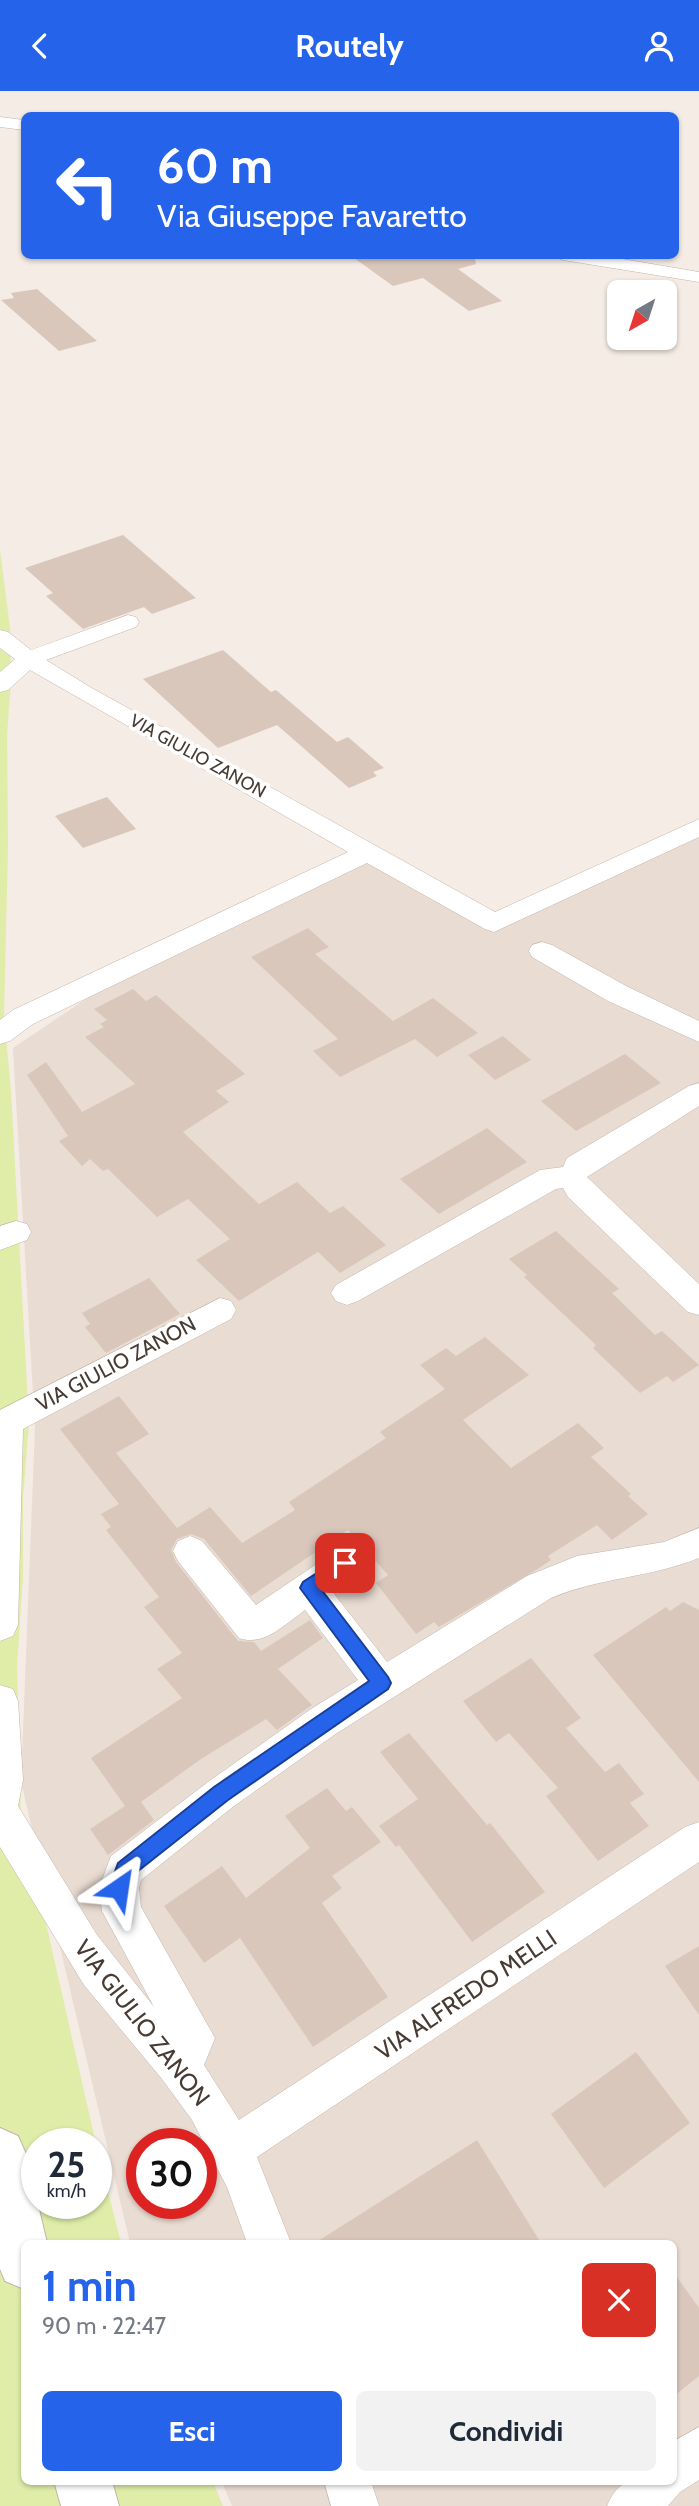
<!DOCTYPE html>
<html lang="it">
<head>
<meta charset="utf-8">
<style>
	:root { --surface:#fff; --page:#f2f2f3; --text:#1f2937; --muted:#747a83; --accent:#2563eb }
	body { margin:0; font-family:Cabin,sans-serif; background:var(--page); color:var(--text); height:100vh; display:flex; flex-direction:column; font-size:26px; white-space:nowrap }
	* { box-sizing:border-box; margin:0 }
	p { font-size:23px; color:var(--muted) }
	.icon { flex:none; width:38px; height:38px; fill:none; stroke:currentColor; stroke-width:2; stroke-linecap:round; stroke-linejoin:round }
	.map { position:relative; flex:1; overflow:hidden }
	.drawer { position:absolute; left:21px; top:2149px; width:656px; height:245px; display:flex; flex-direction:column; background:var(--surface); border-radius:10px; box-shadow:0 2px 5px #0004 }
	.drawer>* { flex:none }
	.hud { position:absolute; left:21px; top:21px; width:658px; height:147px; border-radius:10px; box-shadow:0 2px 5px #0004; background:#2563eb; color:#fff; overflow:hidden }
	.needle { width:46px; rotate:219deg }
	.fabs { position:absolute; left:607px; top:189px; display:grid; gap:14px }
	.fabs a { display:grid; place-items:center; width:70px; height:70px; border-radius:10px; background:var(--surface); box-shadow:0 2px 5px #0004; font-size:35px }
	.speed { position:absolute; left:21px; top:2037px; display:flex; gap:14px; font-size:35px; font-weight:700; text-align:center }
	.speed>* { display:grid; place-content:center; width:91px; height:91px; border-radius:50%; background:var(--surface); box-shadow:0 2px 5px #0004; line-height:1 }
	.speed small { font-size:18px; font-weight:400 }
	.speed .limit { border:10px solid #d22; background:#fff; color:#111 }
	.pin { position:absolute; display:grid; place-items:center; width:60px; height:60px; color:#fff; margin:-30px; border-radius:14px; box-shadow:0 4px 10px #0006 }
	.me { position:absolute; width:77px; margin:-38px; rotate:32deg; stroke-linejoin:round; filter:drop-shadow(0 0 5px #0008) }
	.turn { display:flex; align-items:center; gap:24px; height:147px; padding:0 21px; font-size:32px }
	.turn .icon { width:91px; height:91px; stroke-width:2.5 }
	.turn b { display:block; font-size:49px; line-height:60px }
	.round { display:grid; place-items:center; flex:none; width:74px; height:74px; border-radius:10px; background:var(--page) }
	.overview { display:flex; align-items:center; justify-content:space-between; height:119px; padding:0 21px }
	h1 { font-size:42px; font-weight:700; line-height:52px; color:var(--accent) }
	.cta { display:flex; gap:14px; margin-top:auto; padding:14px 21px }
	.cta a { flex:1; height:80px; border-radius:10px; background:var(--accent); color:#fff; font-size:28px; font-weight:700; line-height:80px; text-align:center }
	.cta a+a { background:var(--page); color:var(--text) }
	header { display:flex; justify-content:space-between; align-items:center; height:91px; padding:0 21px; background:var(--accent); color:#fff; font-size:32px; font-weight:700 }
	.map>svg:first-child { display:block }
</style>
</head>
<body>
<header><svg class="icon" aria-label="back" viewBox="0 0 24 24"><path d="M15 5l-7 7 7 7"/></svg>Routely<svg class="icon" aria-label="person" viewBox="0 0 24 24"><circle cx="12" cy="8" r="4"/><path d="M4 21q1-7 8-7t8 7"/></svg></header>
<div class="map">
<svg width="699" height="2415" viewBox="0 0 699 2415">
	<rect width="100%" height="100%" fill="#f4ece5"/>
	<path fill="#e9dcd2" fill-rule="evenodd" d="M699 732V2415H232L222 2391 674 2390V2152H130L21 1691 35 1337 13 957 95 902 363 761 492 825ZM142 2053H201V2112H142Z"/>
	<polygon fill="#dfeda9" points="0,459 10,537 11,589 7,644 8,754 4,926 11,1000 29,1332 23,1407 23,1486 17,1575 21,1722 96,2053 37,2053 37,2112 96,2112 96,2053 121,2152 24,2152 24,2390 213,2391 223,2415 0,2415"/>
	<g fill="#dac7bc">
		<polygon points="350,164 474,164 476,173 458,178 502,210 469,220 423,187 393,195"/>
		<polygon points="37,198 97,250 59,260 1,209 14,207 11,202"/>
		<polygon points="123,444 196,507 152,523 144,516 83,538 46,505 53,502 25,477"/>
		<polygon points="223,559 271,601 276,599 337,651 348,646 384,677 373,681 377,685 349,697 277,634 218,657 143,588"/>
		<polygon points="107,706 136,738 83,757 55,725"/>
		<polygon points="308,837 329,856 315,863 393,930 433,907 478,942 437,966 415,948 340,986 313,960 338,948 251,866"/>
		<polygon points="133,898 146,910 156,904 245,983 216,1000 229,1011 183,1041 259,1113 297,1091 330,1122 343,1115 386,1154 340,1182 318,1161 239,1210 196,1169 230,1148 188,1108 157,1126 108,1078 103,1080 90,1068 82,1075 59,1050 68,1045 27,984 46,971 82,1021 135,993 85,946 104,936 100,933 107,929 94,918"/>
		<polygon points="503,945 531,969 495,989 468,964"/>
		<polygon points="625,963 661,992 576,1040 541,1010"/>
		<polygon points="487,1037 527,1071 439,1123 400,1088"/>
		<polygon points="556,1140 619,1198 612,1202 655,1244 662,1240 699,1274 673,1291 667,1285 640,1302 593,1257 596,1254 524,1186 527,1184 509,1168"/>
		<polygon points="149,1187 180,1223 106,1262 85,1236 90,1233 82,1222"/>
		<polygon points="485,1246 529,1284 463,1329 511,1377 578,1332 604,1357 591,1366 631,1403 628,1405 648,1423 612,1449 597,1434 548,1465 551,1469 536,1479 439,1536 434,1531 416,1543 376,1492 388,1484 348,1439 251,1505 204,1448 191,1443 177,1448 171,1459 176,1471 238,1550 254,1551 261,1560 310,1529 323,1547 278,1578 312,1614 277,1639 266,1628 201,1668 141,1711 154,1729 108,1764 90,1738 125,1715 91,1667 182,1607 157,1578 182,1562 144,1516 159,1506 106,1439 111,1436 101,1423 119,1413 60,1338 119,1305 149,1343 116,1362 177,1437 210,1416 242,1452 295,1419 289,1411 386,1347 380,1341 445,1298 420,1274 446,1257 456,1265"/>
		<polygon points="683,1511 699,1519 699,1691 593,1564 666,1516 670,1520"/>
		<polygon points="531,1567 581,1627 566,1637 605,1681 619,1672 644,1703 630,1712 649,1735 598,1770 546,1705 558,1697 509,1642 496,1651 463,1610"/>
		<polygon points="409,1642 487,1734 490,1732 545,1801 472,1851 399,1754 396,1756 379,1735 418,1708 380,1661"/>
		<polygon points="327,1697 346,1720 352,1716 381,1751 332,1785 342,1797 322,1812 388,1906 313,1956 240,1847 204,1872 164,1815 222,1775 246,1807 310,1757 285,1725"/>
		<polygon points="699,1855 699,1924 665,1875"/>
		<polygon points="636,1961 690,2032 604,2097 551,2023"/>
		<polygon points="477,2049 541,2152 315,2152"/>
		<polygon points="674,2182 699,2217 699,2285 674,2305"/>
	</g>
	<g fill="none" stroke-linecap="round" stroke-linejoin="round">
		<g stroke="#c4b4a9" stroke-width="1">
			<g id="minor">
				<polygon points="0,26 24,29 24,39 0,36"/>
				<polygon points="554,164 599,164 699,181 699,191 563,169"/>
				<polygon points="128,524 136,526 139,531 136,536 46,569 90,596 495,821 699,728 699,746 494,841 485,838 367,772 33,933 10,950 0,953 0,929 13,919 348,761 30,579 8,599 0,601 0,581 15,568 0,557 0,539 8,541 31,559"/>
				<polygon points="542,851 552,854 628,896 699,930 699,951 608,910 532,866 529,860 532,854"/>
				<polygon points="699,992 699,1015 587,1086 699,1193 699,1224 688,1221 568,1106 563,1097 556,1098 358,1210 347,1214 336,1210 331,1202 336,1194 540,1079 563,1076 567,1067 689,995"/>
				<polygon points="16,1130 27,1133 31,1141 27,1149 0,1159 0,1135"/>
				<polygon points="220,1207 231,1210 236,1219 231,1228 23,1338 18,1534 13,1545 0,1550 0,1319"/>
				<path d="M699 1437V1467C650 1487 600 1486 551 1507L337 1642 234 1715 141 1789 139 1797 141 1816 215 1947 204 1974 239 2029 685 1736 699 1731V1771L257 2066 291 2152H247L227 2096 192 2029 162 1988 84 1894 0 1756V1594L13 1598 18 1610 23 1689 18 1715 97 1844 154 1916 102 1820 99 1797 111 1765 208 1691 311 1618 358 1589 305 1519C285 1533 264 1556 239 1547L178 1470 173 1460 178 1450 190 1445 202 1450 256 1514 333 1462 345 1457 357 1462 362 1472 357 1482 332 1500 387 1571 527 1485 577 1465 664 1451Z"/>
				<path d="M699 2336V2389L680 2401 668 2415H607C622 2380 641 2390 674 2390V2350Z"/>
				<polygon points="324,2390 371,2390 379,2415 331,2415"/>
			</g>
		</g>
		<g stroke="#c4b4a9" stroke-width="2">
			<g id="tertiary">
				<polygon points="0,2037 18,2045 26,2063 47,2152 24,2152 24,2198 5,2190 0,2178"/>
				<polygon points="54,2390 112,2390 119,2415 61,2415"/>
			</g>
		</g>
		<use href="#minor" fill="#fff" fill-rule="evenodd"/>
		<use href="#tertiary" fill="#fff" fill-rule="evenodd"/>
	</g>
	<polygon fill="#2563eb" stroke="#184099" stroke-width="2" points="345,1464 351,1466 354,1472 351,1477 321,1498 388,1586 391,1592 388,1598 228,1709 133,1784 126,1804 119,1806 112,1804 109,1797 118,1772 214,1696 369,1590 300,1497 303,1491"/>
	<g text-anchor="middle" stroke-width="7" stroke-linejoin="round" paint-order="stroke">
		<g font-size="18" fill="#473b34" stroke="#fff">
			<text transform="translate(198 665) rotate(29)" y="6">VIA GIULIO ZANON</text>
		</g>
		<g font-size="21" fill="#473b34" stroke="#fff">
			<text transform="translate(116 1273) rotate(-28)" y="7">VIA GIULIO ZANON</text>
		</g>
		<g font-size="24" fill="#473b34" stroke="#fff">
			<text transform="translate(466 1904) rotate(-34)" y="8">VIA ALFREDO MELLI</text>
			<text transform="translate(142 1932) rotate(52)" y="8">VIA GIULIO ZANON</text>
		</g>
	</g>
</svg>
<div class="fabs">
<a><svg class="needle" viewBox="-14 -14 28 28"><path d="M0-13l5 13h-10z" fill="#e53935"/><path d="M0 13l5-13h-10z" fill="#747a83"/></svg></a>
</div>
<div class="speed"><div>25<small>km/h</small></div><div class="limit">30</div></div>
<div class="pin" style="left:345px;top:1472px;background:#d93025"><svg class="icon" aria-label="arrive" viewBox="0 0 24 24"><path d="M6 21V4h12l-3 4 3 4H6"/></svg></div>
<svg class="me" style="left:119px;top:1797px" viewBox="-20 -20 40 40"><path d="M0-17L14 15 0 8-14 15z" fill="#2563eb" stroke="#fff" stroke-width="4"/></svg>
<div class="hud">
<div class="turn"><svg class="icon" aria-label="left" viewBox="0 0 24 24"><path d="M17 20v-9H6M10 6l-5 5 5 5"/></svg><div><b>60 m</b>Via Giuseppe Favaretto</div></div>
</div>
<section class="drawer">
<div class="overview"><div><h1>1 min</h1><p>90 m · 22:47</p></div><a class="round" style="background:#d93025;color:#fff"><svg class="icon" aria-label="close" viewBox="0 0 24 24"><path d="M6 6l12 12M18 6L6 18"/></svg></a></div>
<div class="cta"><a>Esci</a><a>Condividi</a></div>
</section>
</div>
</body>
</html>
